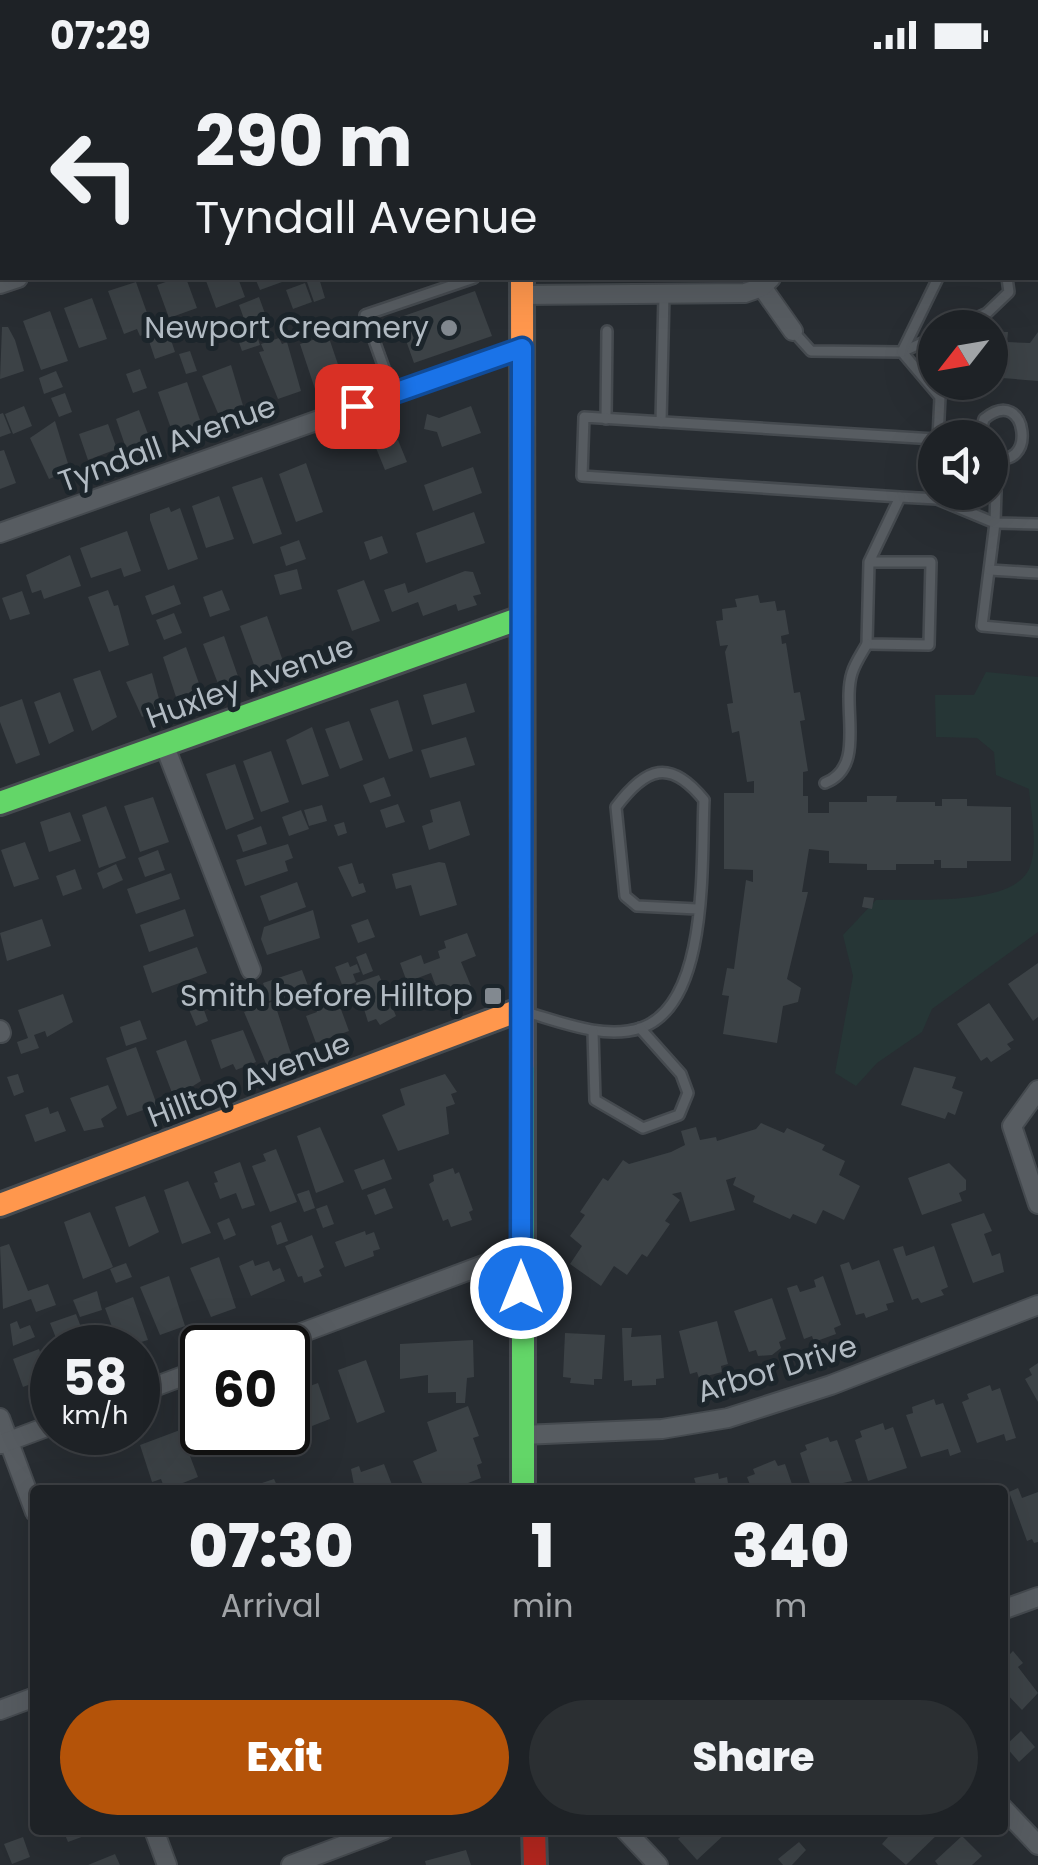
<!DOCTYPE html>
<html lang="en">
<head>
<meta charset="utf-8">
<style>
	:root { --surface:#1e2226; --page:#2b2f32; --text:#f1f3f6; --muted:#a1a4a7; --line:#3c3f43; --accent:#b45309 }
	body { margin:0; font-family:Poppins,sans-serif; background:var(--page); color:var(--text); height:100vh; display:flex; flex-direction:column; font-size:38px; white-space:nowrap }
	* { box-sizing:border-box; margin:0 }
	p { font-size:32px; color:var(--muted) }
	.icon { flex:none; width:55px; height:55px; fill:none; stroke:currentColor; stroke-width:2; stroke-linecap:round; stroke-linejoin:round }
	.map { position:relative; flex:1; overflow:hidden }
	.panel { position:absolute; left:30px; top:1415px; width:978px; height:350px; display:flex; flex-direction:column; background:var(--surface); border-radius:10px; box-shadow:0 10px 40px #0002,0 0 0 2px var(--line) }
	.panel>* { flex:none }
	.banner { position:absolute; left:0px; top:0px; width:1040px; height:210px; box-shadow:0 10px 40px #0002,0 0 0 2px var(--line); background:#1e2226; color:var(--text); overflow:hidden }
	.needle { width:65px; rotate:239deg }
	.fabs { position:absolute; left:918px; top:240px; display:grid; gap:20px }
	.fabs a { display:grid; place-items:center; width:90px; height:90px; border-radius:50%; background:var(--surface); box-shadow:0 10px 40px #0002,0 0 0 2px var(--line); font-size:50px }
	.speed { position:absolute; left:30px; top:1255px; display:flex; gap:20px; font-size:50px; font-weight:700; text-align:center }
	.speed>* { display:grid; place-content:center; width:130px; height:130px; border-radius:50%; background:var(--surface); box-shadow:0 10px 40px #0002,0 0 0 2px var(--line); line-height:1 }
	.speed small { font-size:25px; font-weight:400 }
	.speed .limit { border:5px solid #111; border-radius:15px; background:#fff; color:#111 }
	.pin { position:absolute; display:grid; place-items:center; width:85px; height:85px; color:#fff; margin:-42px; border-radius:20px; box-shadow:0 5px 15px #0006 }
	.me { position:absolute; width:110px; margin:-55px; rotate:0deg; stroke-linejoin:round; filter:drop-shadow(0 0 8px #0008) }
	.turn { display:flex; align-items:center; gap:35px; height:210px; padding:0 30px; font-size:45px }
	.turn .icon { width:130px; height:130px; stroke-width:2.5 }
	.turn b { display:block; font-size:70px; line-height:85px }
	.eta { display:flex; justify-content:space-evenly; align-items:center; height:170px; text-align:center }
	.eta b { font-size:60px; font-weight:800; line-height:70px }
	.action { display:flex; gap:20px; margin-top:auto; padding:20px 30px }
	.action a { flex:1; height:115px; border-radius:60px; background:var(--accent); color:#fff; font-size:40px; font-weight:800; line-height:115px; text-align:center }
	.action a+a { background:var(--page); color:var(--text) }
	.status { display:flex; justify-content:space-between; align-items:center; height:70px; padding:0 50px; background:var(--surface); direction:ltr }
	.status svg { height:28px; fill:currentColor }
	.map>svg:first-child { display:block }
</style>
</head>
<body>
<div class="status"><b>07:29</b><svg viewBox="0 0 49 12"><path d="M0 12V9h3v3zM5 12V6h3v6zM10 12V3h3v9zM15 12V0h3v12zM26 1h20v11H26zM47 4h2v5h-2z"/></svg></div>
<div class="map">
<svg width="1038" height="1795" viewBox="0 0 1038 1795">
	<rect width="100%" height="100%" fill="#282d32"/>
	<path fill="#263636" d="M986 602 1038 607V862L932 939 922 962 877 993 856 1016 835 1003 853 906 843 865 876 830C914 828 1014 838 1030 797 1038 774 1031 744 1029 719L996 705 994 682 977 668 936 667 935 625H974Z"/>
	<g fill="#3c4246">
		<polygon points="177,208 186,208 197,238 169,248 157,215"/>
		<polygon points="205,208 238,208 245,227 216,238"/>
		<polygon points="255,208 293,208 260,220"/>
		<polygon points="319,208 325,228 314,232 307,212"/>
		<polygon points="136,212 151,254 151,261 140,266 137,259 124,264 108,221"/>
		<polygon points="305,213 312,232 293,239 286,220"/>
		<polygon points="475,221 492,266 414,293 398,248"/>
		<polygon points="259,227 267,249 253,254 260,275 242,281 235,261 247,257 239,235"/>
		<polygon points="92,228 107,269 79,278 64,238"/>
		<polygon points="50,241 68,291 41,300 23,251"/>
		<polygon points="212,246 218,263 197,270 191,253"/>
		<polygon points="2,257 8,257 15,270 24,301 0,309"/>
		<polygon points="168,261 175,282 155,289 148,268"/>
		<polygon points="995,262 1008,262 1007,272 1030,273 1038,262 1038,311 990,307 990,271 994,271"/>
		<polygon points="328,265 343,309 315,319 300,274"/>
		<polygon points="279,268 282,274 287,272 301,321 278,329 259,282 264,281 261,274"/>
		<polygon points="190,281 197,301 186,304 179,284"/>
		<polygon points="231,295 244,339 220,348 202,306"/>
		<polygon points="140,299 147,318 133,323 126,304"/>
		<polygon points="56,301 63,317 44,324 39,308"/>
		<polygon points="187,312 201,353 173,364 158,322"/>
		<polygon points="65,323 72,342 59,347 51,328"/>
		<polygon points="24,336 32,356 13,364 5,344"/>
		<polygon points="471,336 481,363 442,377 437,362 424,359 427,344 439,348"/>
		<polygon points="139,340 151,372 127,381 116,349"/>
		<polygon points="3,343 11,363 0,367 0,344"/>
		<polygon points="55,351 70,400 49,409 30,368"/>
		<polygon points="108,354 117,379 88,390 79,364"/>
		<polygon points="398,370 407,392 385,400 376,378"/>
		<polygon points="4,380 16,413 0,419 0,381"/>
		<polygon points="306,393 323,442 296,452 279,404"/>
		<polygon points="473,397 482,423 433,441 424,415"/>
		<polygon points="262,407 282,464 253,474 232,417"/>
		<polygon points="219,426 234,469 206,478 192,436"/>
		<polygon points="169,437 171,442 180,438 198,489 168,500 150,450 150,444"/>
		<polygon points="474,442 485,473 426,493 416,463"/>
		<polygon points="127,461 141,501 124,507 121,498 91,508 80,478"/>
		<polygon points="382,466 388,483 370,490 364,472"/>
		<polygon points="299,470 306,489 286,496 280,477"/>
		<polygon points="70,485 81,516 44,529 41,520 32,523 26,505"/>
		<polygon points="297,499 302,519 280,525 274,505"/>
		<polygon points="465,501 473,502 481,524 473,526 477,535 458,541 456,534 423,546 418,532 392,542 384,520 405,513 408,523"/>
		<polygon points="364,510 380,551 352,561 337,520"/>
		<polygon points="174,515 181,534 152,545 145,526"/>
		<polygon points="108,520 114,536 118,535 129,575 109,582 88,527"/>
		<polygon points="222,520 230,540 210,547 203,527"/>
		<polygon points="22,521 30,544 10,550 2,528"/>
		<polygon points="758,525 760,533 775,531 777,541 785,540 789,564 781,566 782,574 786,573 794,623 800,622 805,650 800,651 808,701 803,702 803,726 808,726 808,743 829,743 829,732 867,732 867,726 897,726 896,732 935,732 935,736 942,736 942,729 967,729 967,736 1011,737 1011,791 967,791 967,798 941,798 941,790 934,790 934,794 896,794 896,800 867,800 867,794 829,793 829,781 809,779 802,822 808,822 787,909 801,918 798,932 783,936 777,973 723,964 729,926 722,925 727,898 734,899 746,810 753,812 753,800 724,799 724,723 754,723 754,711 747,712 739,661 732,663 727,634 733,633 725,582 728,575 720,576 716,551 723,550 722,539 737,537 735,529"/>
		<polygon points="174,543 182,563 164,570 156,550"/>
		<polygon points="267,546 284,594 257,603 240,556"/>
		<polygon points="224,566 240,612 220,619 203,574"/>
		<polygon points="186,577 201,619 176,627 163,587"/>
		<polygon points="100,600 117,647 92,661 73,609"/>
		<polygon points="152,603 162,640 142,647 126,612"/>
		<polygon points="466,613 475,642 432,655 423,625"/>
		<polygon points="60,622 74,661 49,674 34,632"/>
		<polygon points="22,629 40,685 16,694 0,652 0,637"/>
		<polygon points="398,630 413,681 389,689 370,639"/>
		<polygon points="349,651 363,690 340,699 325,659"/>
		<polygon points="312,657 329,706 302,715 286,670"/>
		<polygon points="466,667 475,695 430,708 421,680"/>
		<polygon points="271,681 289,732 261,742 243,691"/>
		<polygon points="235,694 254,749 226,760 206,704"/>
		<polygon points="384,707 391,726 370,733 363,715"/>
		<polygon points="153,727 169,772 140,782 124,736"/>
		<polygon points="460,731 470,765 429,780 422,756 433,752 430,740"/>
		<polygon points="398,734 405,752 386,758 380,740"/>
		<polygon points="322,735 327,751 309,756 304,740"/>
		<polygon points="106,736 126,788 99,798 82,745"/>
		<polygon points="301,740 309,759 289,766 282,747"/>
		<polygon points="70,742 81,771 49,782 40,752"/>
		<polygon points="344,752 347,763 338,766 334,755"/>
		<polygon points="261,756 267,774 243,782 237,765"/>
		<polygon points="25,772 39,809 14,817 1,780"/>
		<polygon points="288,774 293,788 285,791 288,801 245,816 236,790"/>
		<polygon points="158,780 165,800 145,807 138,788"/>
		<polygon points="439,792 445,793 457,835 420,846 411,815 396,819 392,804"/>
		<polygon points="352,793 359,814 363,813 366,822 352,827 338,797"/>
		<polygon points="116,794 123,810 103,819 97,803"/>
		<polygon points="75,799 82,819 63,826 56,806"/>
		<polygon points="171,803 180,829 136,844 127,819"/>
		<polygon points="297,812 306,837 269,851 260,826"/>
		<polygon points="864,827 874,828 872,839 862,837"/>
		<polygon points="185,839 194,866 149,882 140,855"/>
		<polygon points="313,840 320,868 267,885 261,869 264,857"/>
		<polygon points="42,849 51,876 7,891 0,863"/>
		<polygon points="368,849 375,867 358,873 351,855"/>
		<polygon points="467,863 476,886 461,892 471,916 440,928 431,903 407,912 400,893 421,885 424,894 440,888 438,881 446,878 444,871"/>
		<polygon points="197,877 207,903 152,923 143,896"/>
		<polygon points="366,883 373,901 363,905 356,887"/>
		<polygon points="348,892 350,897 357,894 360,902 353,904 356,912 343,917 335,897"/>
		<polygon points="1038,893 1038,947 1033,951 1008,914"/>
		<polygon points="302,900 310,921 269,931 263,913"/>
		<polygon points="379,905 396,946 380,955 376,949 368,952 356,913"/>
		<polygon points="63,924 73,952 47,967 45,961 34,965 39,978 21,984 17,972 28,968 18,940"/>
		<polygon points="326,930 329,937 339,934 349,961 316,973 306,946 317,942 314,934"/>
		<polygon points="274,931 292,987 267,996 244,942"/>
		<polygon points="201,932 208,951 196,956 188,937"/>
		<polygon points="989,933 1014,970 1007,974 1011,979 991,992 987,987 981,991 957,954"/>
		<polygon points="140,950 147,969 126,976 120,957"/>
		<polygon points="243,960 256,992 236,1000 233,994 221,999 211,970"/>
		<polygon points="186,970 201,1011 174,1028 156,981"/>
		<polygon points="136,977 157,1035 127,1046 106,988"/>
		<polygon points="914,997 956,1007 952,1018 963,1022 955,1045 948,1042 945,1049 901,1035"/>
		<polygon points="18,1004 24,1022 14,1026 7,1007"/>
		<polygon points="445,1004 457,1022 451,1024 455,1034 446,1037 449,1064 398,1081 382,1045 405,1035 400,1019"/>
		<polygon points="108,1015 117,1038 101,1049 104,1057 84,1061 70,1028"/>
		<polygon points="48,1037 50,1044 58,1041 66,1061 35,1072 25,1045"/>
		<polygon points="761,1053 784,1063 787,1058 825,1075 822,1080 845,1091 839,1105 860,1116 844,1150 823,1140 816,1154 793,1144 790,1149 753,1132 755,1126 733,1115 736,1107 726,1110 735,1140 690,1152 681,1122 672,1124 680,1130 665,1151 670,1154 647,1187 642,1184 627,1205 614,1196 601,1216 570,1194 582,1176 570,1166 585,1145 580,1142 603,1108 608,1111 623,1090 629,1094 671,1082 685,1075 681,1061 696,1057 700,1070 716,1067 717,1071 756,1059"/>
		<polygon points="320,1057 344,1112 316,1123 297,1066"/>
		<polygon points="276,1079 297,1132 270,1142 252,1096 266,1091 263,1084"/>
		<polygon points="384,1089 392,1109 362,1120 354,1100"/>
		<polygon points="240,1092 255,1135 242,1139 236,1123 220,1129 214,1113 218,1112 214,1102"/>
		<polygon points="949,1093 966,1110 966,1120 959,1123 962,1131 922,1145 908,1108"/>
		<polygon points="453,1098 455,1104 459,1102 473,1140 469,1142 472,1150 451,1157 448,1149 443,1151 429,1114 434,1111 433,1105"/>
		<polygon points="188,1111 211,1163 182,1174 164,1120"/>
		<polygon points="385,1118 393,1138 375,1145 367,1125"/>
		<polygon points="309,1120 315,1138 304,1142 297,1124"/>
		<polygon points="145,1126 159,1162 129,1177 115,1137"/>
		<polygon points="327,1135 334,1154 323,1158 316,1139"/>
		<polygon points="90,1142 113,1197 83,1209 64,1152"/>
		<polygon points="984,1143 992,1161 984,1164 992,1186 1000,1183 1004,1202 973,1213 951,1154"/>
		<polygon points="229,1148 236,1165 224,1170 217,1153"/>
		<polygon points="281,1152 288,1171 277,1175 271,1156"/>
		<polygon points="365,1161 366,1165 374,1162 380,1179 373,1181 374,1186 345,1197 335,1172"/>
		<polygon points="312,1165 324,1197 319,1200 322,1206 304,1213 302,1206 298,1207 285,1176"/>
		<polygon points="9,1174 28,1221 48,1214 56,1235 36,1242 31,1229 3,1239 0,1177"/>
		<polygon points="903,1176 906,1186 934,1176 948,1217 941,1220 944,1225 921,1233 918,1228 912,1230 893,1179"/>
		<polygon points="219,1187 236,1238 211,1247 190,1198"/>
		<polygon points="253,1190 255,1196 269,1191 273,1201 280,1198 285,1211 251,1226 239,1196"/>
		<polygon points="879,1190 894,1232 886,1234 888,1240 866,1248 864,1243 856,1245 840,1195 849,1192 852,1200"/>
		<polygon points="126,1193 132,1207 116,1213 110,1199"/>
		<polygon points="169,1206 185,1256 160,1265 140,1217"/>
		<polygon points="823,1206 841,1255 834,1258 836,1264 814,1272 812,1266 804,1269 787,1218 797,1215 800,1222 816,1217 814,1210"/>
		<polygon points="97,1221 102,1240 80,1247 73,1230"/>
		<polygon points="133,1227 148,1270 120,1278 105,1238"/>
		<polygon points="772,1228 786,1269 779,1272 781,1278 772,1285 758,1286 756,1280 749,1282 734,1241"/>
		<polygon points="76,1244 89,1278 60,1278 50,1253"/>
		<polygon points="17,1251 20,1259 30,1255 35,1267 13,1276 10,1254"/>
		<polygon points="717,1251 728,1294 721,1296 722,1302 699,1308 697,1302 690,1304 679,1261"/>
		<polygon points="622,1258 632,1258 631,1267 661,1265 664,1308 656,1309 656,1315 632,1316 632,1310 624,1311"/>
		<polygon points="565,1263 605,1265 602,1309 594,1309 594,1315 570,1313 571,1308 563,1307"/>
		<polygon points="473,1270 474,1307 467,1308 465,1333 456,1333 456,1322 428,1323 428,1305 400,1309 400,1274"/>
		<polygon points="39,1279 49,1307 23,1317 13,1289"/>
		<polygon points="366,1290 385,1342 357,1353 338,1300"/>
		<polygon points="1038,1293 1038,1332 1025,1309 1032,1305 1029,1299"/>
		<polygon points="318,1313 330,1349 312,1356 309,1347 297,1351 288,1324"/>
		<polygon points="990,1315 992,1321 1000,1318 1016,1368 1006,1371 1004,1364 977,1373 962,1332 969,1329 967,1324"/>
		<polygon points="934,1329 936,1335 943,1333 961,1382 950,1386 948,1379 921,1387 906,1345 913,1343 912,1337"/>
		<polygon points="468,1336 479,1366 473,1368 482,1393 477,1395 481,1408 450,1420 425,1420 413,1391 437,1381 427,1352"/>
		<polygon points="202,1351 202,1362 252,1362 253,1366 210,1387 197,1353"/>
		<polygon points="883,1353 885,1360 893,1357 907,1398 868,1411 855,1370 862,1367 860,1361"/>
		<polygon points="180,1360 198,1407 165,1420 161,1409 152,1412 140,1375"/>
		<polygon points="828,1367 830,1372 837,1370 852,1411 812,1420 800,1383 807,1380 805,1375"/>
		<polygon points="775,1390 778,1396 785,1394 794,1420 752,1420 747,1407 755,1404 753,1399"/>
		<polygon points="384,1394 394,1420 355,1420 351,1399 359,1396 361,1402"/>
		<polygon points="718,1403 719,1409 727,1407 729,1420 689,1420 688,1416 696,1414 694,1408"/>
		<polygon points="274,1409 279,1420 265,1420 262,1413"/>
		<polygon points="1018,1418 1022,1428 1038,1422 1038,1472 1034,1473 1032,1469 1027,1471 1009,1422"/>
		<polygon points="1013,1581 1023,1593 1018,1597 1038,1623 1022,1640 1002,1619 1002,1584 1006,1588"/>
		<polygon points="1021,1661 1035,1677 1019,1692 1005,1676"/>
		<polygon points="63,1760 85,1760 87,1765 68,1772"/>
		<polygon points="688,1760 721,1760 725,1764 697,1790 678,1769"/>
		<polygon points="894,1760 942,1760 906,1795 882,1774"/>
		<polygon points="962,1766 982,1786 972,1795 938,1795 935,1791"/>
		<polygon points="23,1767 30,1787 12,1794 4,1774"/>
		<polygon points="799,1772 806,1780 792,1795 783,1795 778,1789"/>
		<polygon points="466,1780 471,1795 426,1795 425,1791"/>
		<polygon points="115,1784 120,1795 88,1795"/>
	</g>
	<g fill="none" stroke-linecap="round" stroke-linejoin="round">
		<g stroke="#454a4f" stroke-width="14">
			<g id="lane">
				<polyline points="914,0 928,2"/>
				<polyline points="955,258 987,243 1009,222 1007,208"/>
				<polyline points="793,261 811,281 902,282 935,267"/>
				<polyline points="902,282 940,327 938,368"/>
				<polyline points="902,282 938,208"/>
				<polyline points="393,323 365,245 474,208"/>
				<polyline points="606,349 607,261"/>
				<polyline points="661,352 664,225"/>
				<polyline points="950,368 979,364"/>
				<path d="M979 368 984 349C1029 312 1038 407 990 385"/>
				<polyline points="935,369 584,347 582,406 900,427 937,429 937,422"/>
				<polyline points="997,388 995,453 982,556 1038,561"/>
				<polyline points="937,429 995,453 1038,454"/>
				<polyline points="869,492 867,574 929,575 931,492 869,492 900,427"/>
				<polyline points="990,500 1038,503"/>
				<path d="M825 713C867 697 841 638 852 603 855 593 862 583 867 574"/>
				<path d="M526 942C561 952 604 970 641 958 710 934 701 790 704 730 670 688 646 697 616 737L625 826 637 836 697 839"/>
				<polyline points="593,961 595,1030 643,1058 679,1045 688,1023 681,1004 640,958"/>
			</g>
		</g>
		<g stroke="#454a4f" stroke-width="22">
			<g id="street">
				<polyline points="770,0 770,2"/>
				<polyline points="0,214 18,208"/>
				<polyline points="762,217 793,261"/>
				<polyline points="522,225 745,223 762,217 771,208"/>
				<polyline points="0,463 522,278"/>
				<polyline points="164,674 251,900"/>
				<polyline points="0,960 1,963"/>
				<polyline points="1038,1020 1012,1056 1038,1134"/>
				<polyline points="261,1278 521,1181"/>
				<polyline points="138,1323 202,1299"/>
				<polyline points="0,1348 35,1442"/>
				<polyline points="522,1365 662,1359 728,1348 831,1315 1038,1235"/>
				<polyline points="1,1374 52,1355"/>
				<polyline points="1002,1540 1038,1527"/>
				<polyline points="0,1640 35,1627"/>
				<polyline points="1002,1737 1038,1775"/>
				<polyline points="154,1760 167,1795"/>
				<polyline points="625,1760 658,1795"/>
				<polyline points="291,1795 384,1760"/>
			</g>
		</g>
		<g stroke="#454a4f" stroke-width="28">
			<g id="fast">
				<polyline points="0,733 521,548"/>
				<polyline points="523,994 523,1420"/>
			</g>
		</g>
		<g stroke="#454a4f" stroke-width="28">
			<g id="slow">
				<polyline points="523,0 523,2"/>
				<polyline points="522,208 523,994"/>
				<polyline points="0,1135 519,940"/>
			</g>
		</g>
		<g stroke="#454a4f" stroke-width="28">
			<polyline id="jam" points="534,1760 535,1795"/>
		</g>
		<use href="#lane" stroke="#575c61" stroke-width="9"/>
		<use href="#street" stroke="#575c61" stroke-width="18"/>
		<use href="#fast" stroke="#63d668" stroke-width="22"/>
		<use href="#slow" stroke="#ff974d" stroke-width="22"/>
		<use href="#jam" stroke="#b3261e" stroke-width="22"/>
	</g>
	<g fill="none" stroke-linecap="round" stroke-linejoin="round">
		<g stroke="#114b97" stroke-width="25">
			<polyline id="route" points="357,336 522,278 521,1218"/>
		</g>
		<use href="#route" stroke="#1a73e8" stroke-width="18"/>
	</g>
	<g fill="#828990" stroke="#1c252b" stroke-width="4">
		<circle cx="449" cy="258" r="10"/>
		<rect x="483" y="916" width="20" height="20" rx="5"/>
	</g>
	<g text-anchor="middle" stroke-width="10" stroke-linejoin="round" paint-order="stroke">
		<g font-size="30" fill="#b2bbc3" stroke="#1c252b" text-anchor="end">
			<text x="429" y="268">Newport Creamery</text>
			<text x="473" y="936">Smith before Hilltop</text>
		</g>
		<g font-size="30" fill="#b2bbc3" stroke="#1c252b">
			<text transform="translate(167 374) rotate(-20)" y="10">Tyndall Avenue</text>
			<text transform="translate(250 612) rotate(-20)" y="10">Huxley Avenue</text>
			<text transform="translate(249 1010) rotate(-21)" y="10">Hilltop Avenue</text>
			<text transform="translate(777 1299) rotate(-17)" y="10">Arbor Drive</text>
		</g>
	</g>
</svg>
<div class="fabs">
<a><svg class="needle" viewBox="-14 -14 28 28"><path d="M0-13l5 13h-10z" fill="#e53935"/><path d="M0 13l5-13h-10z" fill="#a1a4a7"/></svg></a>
<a><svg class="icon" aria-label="sound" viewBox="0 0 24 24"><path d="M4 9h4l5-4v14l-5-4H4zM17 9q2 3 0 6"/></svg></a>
</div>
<div class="speed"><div>58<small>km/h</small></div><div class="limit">60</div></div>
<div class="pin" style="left:357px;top:336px;background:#d93025"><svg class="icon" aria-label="arrive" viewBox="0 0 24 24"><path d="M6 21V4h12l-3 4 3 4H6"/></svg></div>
<svg class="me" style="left:521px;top:1218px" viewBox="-20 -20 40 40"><circle r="17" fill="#1a73e8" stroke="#fff" stroke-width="3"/><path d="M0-11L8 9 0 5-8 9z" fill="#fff"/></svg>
<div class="banner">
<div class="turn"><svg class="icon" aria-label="left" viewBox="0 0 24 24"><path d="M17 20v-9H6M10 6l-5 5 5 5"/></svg><div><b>290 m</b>Tyndall Avenue</div></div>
</div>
<section class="panel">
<div class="eta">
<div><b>07:30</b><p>Arrival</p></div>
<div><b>1</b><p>min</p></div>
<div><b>340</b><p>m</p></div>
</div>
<div class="action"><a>Exit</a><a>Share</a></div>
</section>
</div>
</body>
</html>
